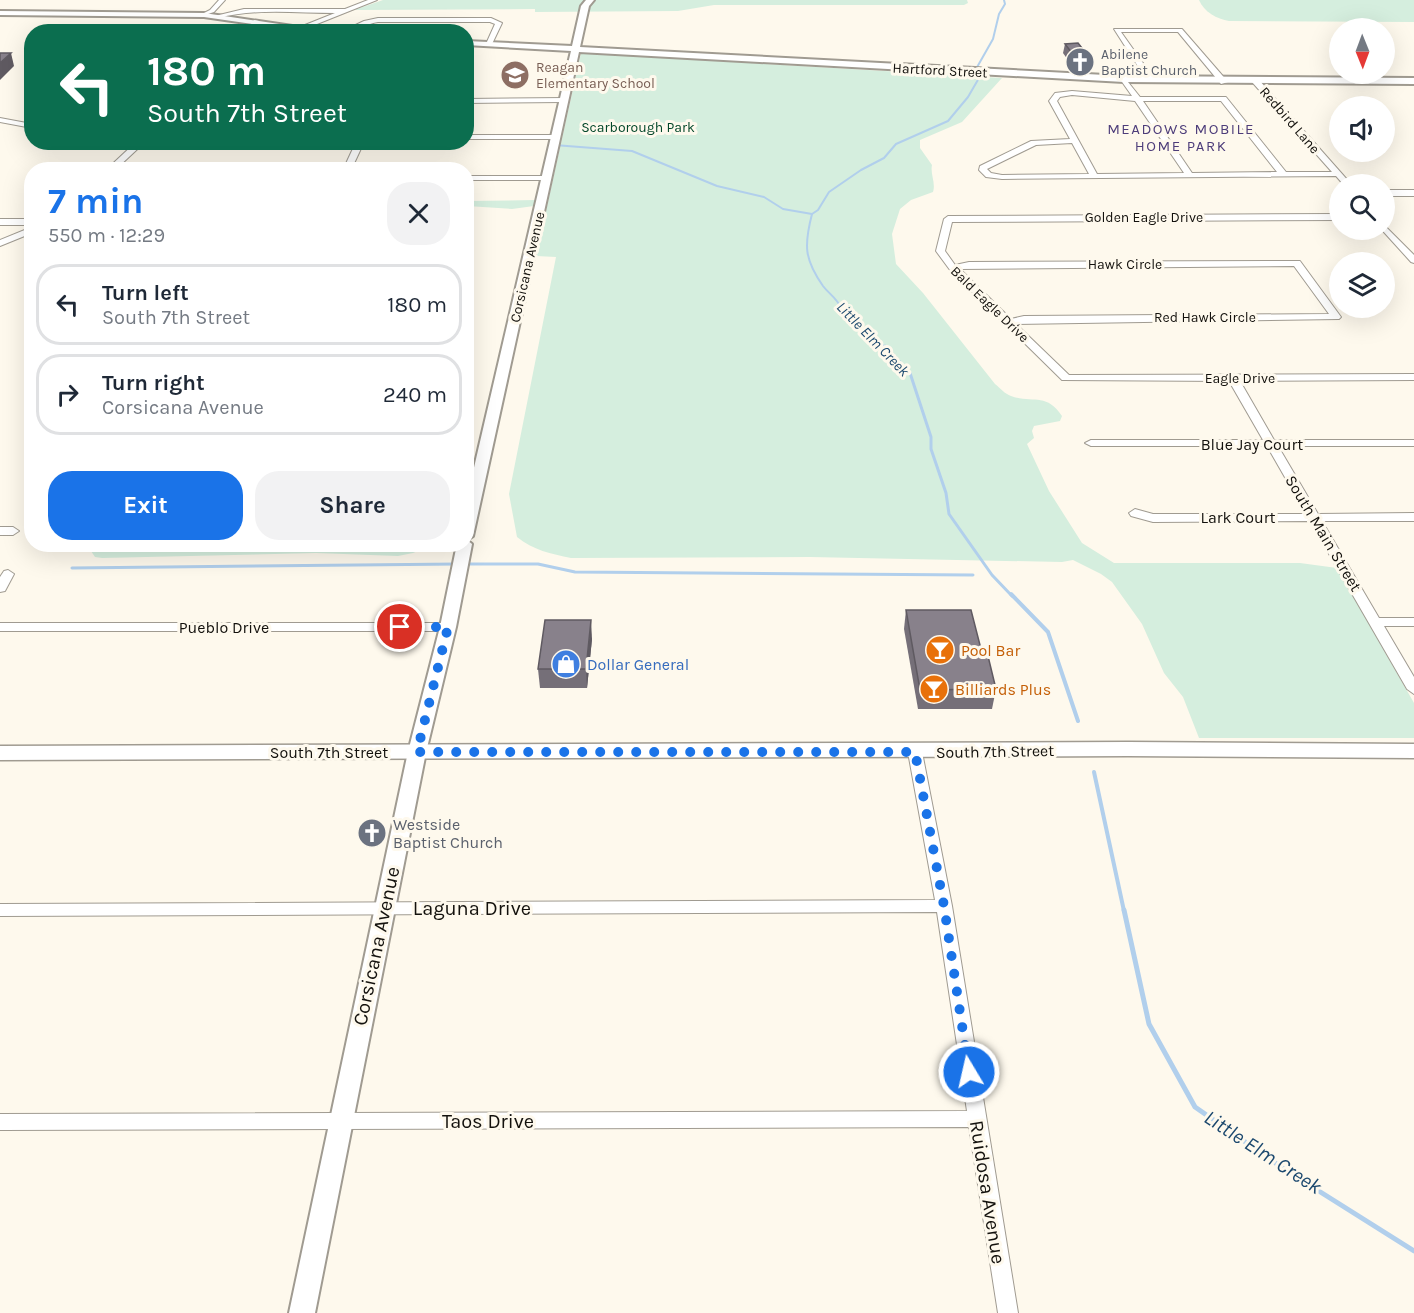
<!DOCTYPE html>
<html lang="en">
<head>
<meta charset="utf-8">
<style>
	:root { --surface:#fff; --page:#f2f2f3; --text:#1f2937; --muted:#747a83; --line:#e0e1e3; --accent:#1a73e8 }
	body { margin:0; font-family:Karla,sans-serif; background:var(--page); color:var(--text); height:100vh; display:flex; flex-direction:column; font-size:22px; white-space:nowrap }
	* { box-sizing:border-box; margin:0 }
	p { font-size:20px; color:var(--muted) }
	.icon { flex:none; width:33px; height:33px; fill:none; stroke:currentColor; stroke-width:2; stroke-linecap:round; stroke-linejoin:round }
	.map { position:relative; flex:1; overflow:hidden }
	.panel { position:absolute; left:24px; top:162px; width:450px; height:390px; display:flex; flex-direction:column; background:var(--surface); border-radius:24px; box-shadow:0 6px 24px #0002 }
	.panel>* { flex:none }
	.banner { position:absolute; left:24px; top:24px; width:450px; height:126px; border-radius:24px; box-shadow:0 6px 24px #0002; background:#0b6e4f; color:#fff; overflow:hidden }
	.needle { width:39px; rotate:179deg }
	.controls { position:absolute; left:1329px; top:18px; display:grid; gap:12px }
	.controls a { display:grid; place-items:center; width:66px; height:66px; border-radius:50%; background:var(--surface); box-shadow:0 6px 24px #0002; font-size:30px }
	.pin { position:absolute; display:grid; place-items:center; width:51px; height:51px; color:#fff; margin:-26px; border:3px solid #fff; border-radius:50%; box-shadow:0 2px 6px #0007 }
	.me { position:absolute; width:66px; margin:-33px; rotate:351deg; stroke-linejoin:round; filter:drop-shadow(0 0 4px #0008) }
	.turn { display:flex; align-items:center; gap:21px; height:126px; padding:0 24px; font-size:27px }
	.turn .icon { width:78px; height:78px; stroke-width:2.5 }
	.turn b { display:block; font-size:42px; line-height:51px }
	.round { display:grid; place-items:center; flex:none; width:63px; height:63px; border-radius:24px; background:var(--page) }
	.overview { display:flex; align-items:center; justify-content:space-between; height:102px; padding:0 24px }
	h1 { font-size:36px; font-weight:700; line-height:45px; color:var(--accent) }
	.cta { display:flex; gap:12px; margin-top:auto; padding:12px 24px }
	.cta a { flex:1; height:69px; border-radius:24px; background:var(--accent); color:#fff; font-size:24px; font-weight:700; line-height:69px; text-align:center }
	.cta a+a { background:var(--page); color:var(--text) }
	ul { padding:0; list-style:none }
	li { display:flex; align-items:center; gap:18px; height:81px; margin:0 12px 9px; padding:0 12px; border:3px solid var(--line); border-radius:24px }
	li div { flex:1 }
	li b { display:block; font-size:22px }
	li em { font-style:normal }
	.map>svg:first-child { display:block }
</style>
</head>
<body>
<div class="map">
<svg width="1414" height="1313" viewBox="0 0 1414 1313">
	<rect width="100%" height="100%" fill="#fef9ed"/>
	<g fill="#d5eede">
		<polygon points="383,0 967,0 968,3 964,5 714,5 678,11 535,12 535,9 354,10"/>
		<path d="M1199 0H1414V22L1229 21C1217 19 1204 12 1199 0Z"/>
		<path d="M581 53 1002 78 962 122 920 140V148L932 165C930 174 936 183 933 192L911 200 900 209 892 234 896 264 923 293 995 384C1000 388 1005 394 1011 396 1033 404 1046 392 1062 416L1060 421 1034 426 1032 431 1034 438 1027 444 1049 491 1082 543 1114 563H1300L1337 568 1414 703V738H1199L1183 697 1164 673 1142 624 1112 582 1101 574 1073 560 1062 562 810 557 571 558C551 554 533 550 517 537L509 494 556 257 536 256Z"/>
		<polygon points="536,200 534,206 512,209 467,206 467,201"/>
		<polygon points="87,545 432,545 413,553 398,556 316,553 102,558 95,557"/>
	</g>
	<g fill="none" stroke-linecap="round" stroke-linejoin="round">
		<g stroke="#b1cfec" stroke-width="2">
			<polyline points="976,69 993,39 999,14 1005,4 1004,0"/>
			<polyline points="554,145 632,151 717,186 764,197 783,209 812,214"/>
			<path d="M886 348 841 308C837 298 829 294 823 286 804 259 804 245 812 214L818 210 829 192 861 170 884 158 896 144 948 121 968 97 979 78"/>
		</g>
		<g stroke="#b1cfec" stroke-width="3">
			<polyline points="885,346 910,373 931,437 931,449 946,493 949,514 992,575 1012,596"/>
			<polyline points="465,564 538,564 575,572 973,575"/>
			<polyline points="72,568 458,564"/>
		</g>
		<g stroke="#b1cfec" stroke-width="4">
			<polyline points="1011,594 1048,632 1078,721"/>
			<polyline points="1094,772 1124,911"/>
		</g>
		<polyline stroke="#b1cfec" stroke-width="5" points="1124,910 1149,1024 1195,1107 1287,1171 1414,1251"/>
		<g stroke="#a09b91" stroke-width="2">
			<g id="minor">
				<polygon points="219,0 225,0 214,12 202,16 202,14 210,10"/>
				<path d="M368 0H377L302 30 300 27 335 13C296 13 256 8 218 18L215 16 244 9H345Z"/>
				<path d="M378 18H491L502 23 492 44 489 46 486 44 495 24 490 22H378C365 24 354 32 341 32L364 21Z"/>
				<polygon points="254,20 259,21 252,32 245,32"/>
				<polygon points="1114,29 1182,29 1228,82 1221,84 1178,32 1121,32 1155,80 1148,82"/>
				<path d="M1124 77 1140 97H1226L1286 172H1332L1252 82 1259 80 1351 184H1343L1336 176 1002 179 986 177 979 170 980 166 1031 141 1070 139 1049 101 1055 93 1072 91 1132 96 1120 79ZM1072 95 1135 101 1184 173 1097 174 1057 101 1060 97ZM1143 101H1221L1277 172 1192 173ZM1072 143 1089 174 1002 175 991 173 987 169 1036 145Z"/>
				<polygon points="566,98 567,100 563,102 466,103 466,99"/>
				<polygon points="0,118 32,124 32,128 0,122"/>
				<polygon points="466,135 555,135 559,137 555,139 466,139"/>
				<polygon points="136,142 145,142 115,170 106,170"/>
				<polygon points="356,142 364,142 351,170 343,170"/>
				<polygon points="466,176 547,176 551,178 547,180 466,180"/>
				<rect x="1384" y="190" width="30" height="6"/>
				<path d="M1340 214V220L952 222 945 251 955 265 969 262 1300 261 1341 317 1339 319 1016 324 1069 375 1414 374V380L1240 381 1274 440H1414V446H1278L1318 514 1414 513V521H1322L1379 618H1414V626H1384L1414 677V694L1407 689 1310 521 1153 522 1131 516 1129 513 1135 509 1153 514H1306L1267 446H1091L1085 443 1091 440H1263L1229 381 1062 380 950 270 936 251 944 219 948 216ZM1294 266 1329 314 1024 316 1011 319 960 269Z"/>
				<rect x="0" y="219" width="32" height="6"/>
				<polygon points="1384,225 1414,255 1414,263 1411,262 1382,230 1384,230"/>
				<polygon points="32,227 32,233 0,246 0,240"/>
				<polygon points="0,527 13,527 19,531 13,535 0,535"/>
				<polygon points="8,570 14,574 5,591 0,592 0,577 4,571"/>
				<polygon points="0,623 448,623 455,627 448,631 0,631"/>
				<polygon points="915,747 920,748 922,752 952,906 1018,1313 998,1313 969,1127 0,1130 0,1114 967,1111 937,912 0,916 0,904 935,900 908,752 910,748"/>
			</g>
		</g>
		<g stroke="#a09b91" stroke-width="4">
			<g id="tertiary">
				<polygon points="586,0 594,0 589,6 580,47 1124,76 1414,78 1414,84 1124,82 579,52 473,536 467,540 472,544 456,627 426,752 315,1313 289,1313 408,752 440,627 457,544 466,544 466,502 571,51 466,45 466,41 572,46 581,6"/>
				<polygon points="0,11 204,13 333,32 308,32 204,17 0,15"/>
			</g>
		</g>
		<g stroke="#a09b91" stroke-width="3">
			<polygon id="secondary" points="1128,742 1414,744 1414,758 1128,756 0,760 0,746"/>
		</g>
		<use href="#minor" fill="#fff" fill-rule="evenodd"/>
		<use href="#tertiary" fill="#fff" fill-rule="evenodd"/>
		<use href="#secondary" fill="#fff" fill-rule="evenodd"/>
	</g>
	<g fill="#756f78">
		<polygon points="1065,44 1089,57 1087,66 1073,67 1063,53"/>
		<polygon points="906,610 982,653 996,689 992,709 918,709 904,629"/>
		<polygon points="592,639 587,688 540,688 538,669"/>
	</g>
	<g fill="#5f5a61">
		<polygon points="11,53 14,66 0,80 0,63"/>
		<polygon points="591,620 592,639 587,688 586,669"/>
	</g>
	<g fill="#88818b" stroke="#5f5a61" stroke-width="1.5">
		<polygon points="1078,43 1089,57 1075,57 1065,44"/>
		<polygon points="0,53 11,53 0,63"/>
		<polygon points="906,610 971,610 982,653 987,652 996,689 920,690"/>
		<polygon points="545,620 591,620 586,669 538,669"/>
	</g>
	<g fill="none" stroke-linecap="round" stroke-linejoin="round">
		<polyline stroke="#1a73e8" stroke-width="10" stroke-dasharray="0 18" points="400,627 448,627 417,752 915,752 944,906 969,1072"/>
	</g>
	<defs>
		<g id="church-disc" transform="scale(1.5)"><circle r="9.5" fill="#6b7280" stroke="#fef9ed"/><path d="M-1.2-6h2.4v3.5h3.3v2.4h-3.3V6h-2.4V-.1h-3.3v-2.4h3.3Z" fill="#fff"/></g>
		<g id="school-disc" transform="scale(1.5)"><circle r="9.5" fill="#8d6e63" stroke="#fef9ed"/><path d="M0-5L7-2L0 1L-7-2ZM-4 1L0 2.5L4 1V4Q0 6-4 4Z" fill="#fff"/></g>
		<g id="bar-disc" transform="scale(1.5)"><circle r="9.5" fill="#e8710a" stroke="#fef9ed"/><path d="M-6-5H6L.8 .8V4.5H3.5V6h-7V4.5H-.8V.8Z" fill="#fff"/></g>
		<g id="shop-disc" transform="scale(1.5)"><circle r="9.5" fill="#3f7fe0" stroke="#fef9ed"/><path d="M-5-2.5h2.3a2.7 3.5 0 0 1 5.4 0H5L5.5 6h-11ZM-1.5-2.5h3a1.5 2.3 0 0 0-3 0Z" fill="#fff"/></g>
	</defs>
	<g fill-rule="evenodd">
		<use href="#church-disc" x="1080" y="62"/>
		<use href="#school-disc" x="515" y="75"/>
		<use href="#bar-disc" x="940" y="650"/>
		<use href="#shop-disc" x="566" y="664"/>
		<use href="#bar-disc" x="934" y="689"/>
		<use href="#church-disc" x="372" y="833"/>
	</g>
	<g text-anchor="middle" stroke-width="6" stroke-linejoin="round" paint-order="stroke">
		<g font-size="14" fill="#5b616d" stroke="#fef9ed" text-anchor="start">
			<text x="1101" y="59">Abilene<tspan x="1101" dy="16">Baptist Church</tspan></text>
		</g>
		<g font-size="14" fill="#785e54" stroke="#fef9ed" text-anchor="start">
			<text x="536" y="72">Reagan<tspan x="536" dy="16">Elementary School</tspan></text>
		</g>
		<g font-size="14" fill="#13110d" stroke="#fef9ed">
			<text transform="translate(940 70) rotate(3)" y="5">Hartford Street</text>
			<text transform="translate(1290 120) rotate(49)" y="5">Redbird Lane</text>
			<text x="1144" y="222">Golden Eagle Drive</text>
			<text x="1125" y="269">Hawk Circle</text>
			<text transform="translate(527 267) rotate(-77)" y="5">Corsicana Avenue</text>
			<text transform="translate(990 304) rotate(44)" y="5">Bald Eagle Drive</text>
			<text x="1205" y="322">Red Hawk Circle</text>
			<text x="1240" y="383">Eagle Drive</text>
		</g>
		<g font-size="14" fill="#034729" stroke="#fef9ed">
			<text x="638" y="132">Scarborough Park</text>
		</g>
		<g font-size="15" letter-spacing="1.5" fill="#4d3d7a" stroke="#fef9ed">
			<text x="1181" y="134">MEADOWS MOBILE<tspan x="1181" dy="17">HOME PARK</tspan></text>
		</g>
		<g font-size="15" font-style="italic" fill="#1b486e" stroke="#fef9ed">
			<text transform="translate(873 339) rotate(46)" y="5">Little Elm Creek</text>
		</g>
		<g font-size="16" fill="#13110d" stroke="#fef9ed">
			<text x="1252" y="450">Blue Jay Court</text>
			<text x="1238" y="523">Lark Court</text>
			<text transform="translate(1324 533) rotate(59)" y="6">South Main Street</text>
			<text x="224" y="633">Pueblo Drive</text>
			<text transform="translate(995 751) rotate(-1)" y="6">South 7th Street</text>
			<text x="329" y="758">South 7th Street</text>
		</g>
		<g font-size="16" fill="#c56008" stroke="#fef9ed" text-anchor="start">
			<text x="961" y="656">Pool Bar</text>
			<text x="955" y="695">Billiards Plus</text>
		</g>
		<g font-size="16" fill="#366cbe" stroke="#fef9ed" text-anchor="start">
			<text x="587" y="670">Dollar General</text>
		</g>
		<g font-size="16" fill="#5b616d" stroke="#fef9ed" text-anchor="start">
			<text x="393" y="830">Westside<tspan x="393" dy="18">Baptist Church</tspan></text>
		</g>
		<g font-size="20" fill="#13110d" stroke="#fef9ed">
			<text x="472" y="915">Laguna Drive</text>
			<text transform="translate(376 946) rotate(-78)" y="7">Corsicana Avenue</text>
			<text x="488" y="1128">Taos Drive</text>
			<text transform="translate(988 1192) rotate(81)" y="7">Ruidosa Avenue</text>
		</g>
		<g font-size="21" font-style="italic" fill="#1b486e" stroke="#fef9ed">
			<text transform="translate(1263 1152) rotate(33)" y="7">Little Elm Creek</text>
		</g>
	</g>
</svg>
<div class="controls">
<a><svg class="needle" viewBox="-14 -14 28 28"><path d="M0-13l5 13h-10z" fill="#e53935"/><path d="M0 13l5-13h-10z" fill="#747a83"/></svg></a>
<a><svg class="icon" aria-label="sound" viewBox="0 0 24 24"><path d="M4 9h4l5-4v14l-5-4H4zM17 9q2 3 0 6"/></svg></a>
<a><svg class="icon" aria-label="search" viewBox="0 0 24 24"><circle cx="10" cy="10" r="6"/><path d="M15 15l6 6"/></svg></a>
<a><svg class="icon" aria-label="layers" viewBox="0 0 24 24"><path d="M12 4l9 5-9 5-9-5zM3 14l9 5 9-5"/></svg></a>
</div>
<div class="pin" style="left:400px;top:627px;background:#d93025"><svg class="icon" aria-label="arrive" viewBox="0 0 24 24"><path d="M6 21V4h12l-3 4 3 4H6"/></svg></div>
<svg class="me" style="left:969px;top:1072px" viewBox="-20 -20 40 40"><circle r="17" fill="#1a73e8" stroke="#fff" stroke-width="3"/><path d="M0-11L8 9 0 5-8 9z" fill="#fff"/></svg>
<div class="banner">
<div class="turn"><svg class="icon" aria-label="left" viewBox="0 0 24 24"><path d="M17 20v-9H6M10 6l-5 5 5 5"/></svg><div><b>180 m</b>South 7th Street</div></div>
</div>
<section class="panel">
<div class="overview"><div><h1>7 min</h1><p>550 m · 12:29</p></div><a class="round"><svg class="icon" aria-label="close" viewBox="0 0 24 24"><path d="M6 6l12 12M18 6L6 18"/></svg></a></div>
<ul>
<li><svg class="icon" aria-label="left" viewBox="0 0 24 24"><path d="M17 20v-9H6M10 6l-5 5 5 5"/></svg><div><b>Turn left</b><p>South 7th Street</p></div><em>180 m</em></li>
<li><svg class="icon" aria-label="right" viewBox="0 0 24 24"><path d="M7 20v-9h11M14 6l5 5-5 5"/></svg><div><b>Turn right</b><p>Corsicana Avenue</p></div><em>240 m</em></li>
</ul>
<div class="cta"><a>Exit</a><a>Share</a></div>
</section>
</div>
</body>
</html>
